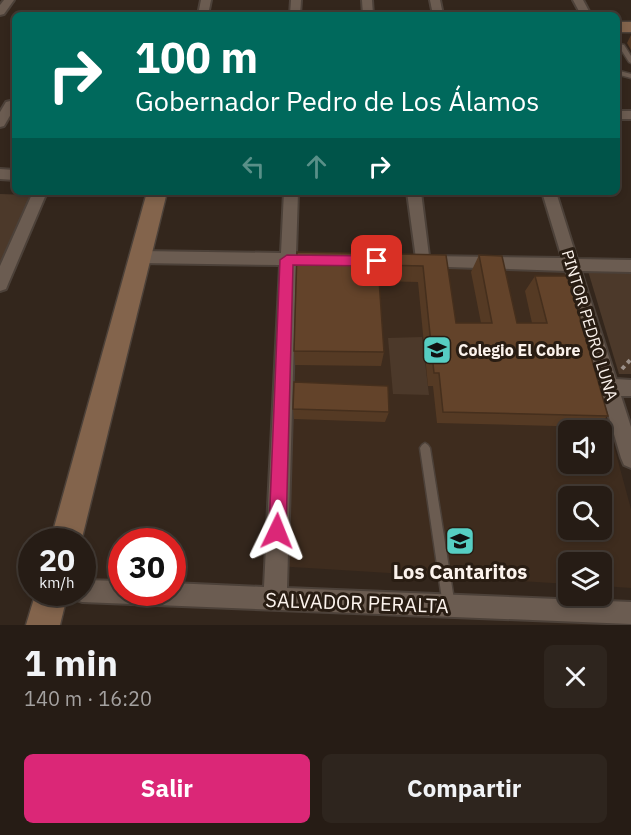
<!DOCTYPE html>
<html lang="es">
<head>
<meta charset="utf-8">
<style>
	:root { --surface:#261c15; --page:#2e251e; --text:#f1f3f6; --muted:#a4a1a0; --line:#423a34; --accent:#db2777 }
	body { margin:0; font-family:"IBM Plex Sans",sans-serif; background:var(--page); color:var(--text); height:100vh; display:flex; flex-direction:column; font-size:22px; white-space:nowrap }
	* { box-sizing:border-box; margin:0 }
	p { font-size:20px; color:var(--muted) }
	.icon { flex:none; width:33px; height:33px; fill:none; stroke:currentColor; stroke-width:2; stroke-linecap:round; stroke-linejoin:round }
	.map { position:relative; height:625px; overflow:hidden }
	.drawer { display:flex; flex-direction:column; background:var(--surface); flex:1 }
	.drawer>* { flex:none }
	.hud { position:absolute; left:12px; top:12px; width:608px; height:183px; border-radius:9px; box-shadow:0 3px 9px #0003,0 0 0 2px var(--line); background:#00695c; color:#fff; overflow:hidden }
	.tools { position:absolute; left:558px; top:420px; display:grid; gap:12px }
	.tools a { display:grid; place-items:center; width:54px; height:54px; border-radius:9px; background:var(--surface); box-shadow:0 3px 9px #0003,0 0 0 2px var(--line); font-size:30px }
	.speed { position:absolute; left:18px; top:528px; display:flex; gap:12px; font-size:30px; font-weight:700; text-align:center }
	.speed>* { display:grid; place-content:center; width:78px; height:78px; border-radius:50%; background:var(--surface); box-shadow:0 3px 9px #0003,0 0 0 2px var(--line); line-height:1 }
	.speed small { font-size:15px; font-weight:400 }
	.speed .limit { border:9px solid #d22; background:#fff; color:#111 }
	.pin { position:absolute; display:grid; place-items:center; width:51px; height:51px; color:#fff; margin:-26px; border-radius:12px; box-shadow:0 3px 9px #0006 }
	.me { position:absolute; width:66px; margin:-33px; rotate:2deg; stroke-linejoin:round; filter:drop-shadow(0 0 4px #0008) }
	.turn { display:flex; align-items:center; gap:21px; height:126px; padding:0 24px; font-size:27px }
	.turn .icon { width:78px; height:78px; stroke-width:2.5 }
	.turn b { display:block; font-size:42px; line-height:51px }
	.lanes { display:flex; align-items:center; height:57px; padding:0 24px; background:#0003; justify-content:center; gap:30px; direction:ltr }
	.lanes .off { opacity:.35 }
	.round { display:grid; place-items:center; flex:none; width:63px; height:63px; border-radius:9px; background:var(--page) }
	.overview { display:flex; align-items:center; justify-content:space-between; height:102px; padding:0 24px }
	h1 { font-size:36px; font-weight:700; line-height:45px }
	.primary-button { display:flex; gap:12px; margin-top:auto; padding:12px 24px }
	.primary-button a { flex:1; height:69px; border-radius:9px; background:var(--accent); color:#fff; font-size:24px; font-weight:700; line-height:69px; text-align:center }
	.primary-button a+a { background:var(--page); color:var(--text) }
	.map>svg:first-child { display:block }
</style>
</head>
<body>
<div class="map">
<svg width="631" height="625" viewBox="0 0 631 625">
	<rect width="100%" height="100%" fill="#33261c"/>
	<path fill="#3e2c1e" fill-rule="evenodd" d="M290 262 566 269 631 509V588L602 586V562H568V584L276 566ZM568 430H602V464H568ZM568 496H602V530H568Z"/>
	<g fill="#4c392a">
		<polygon points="0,194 30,195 0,265"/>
		<polygon points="588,271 631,271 631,374 619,374"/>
		<polygon points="422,337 429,395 393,394 388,338"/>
	</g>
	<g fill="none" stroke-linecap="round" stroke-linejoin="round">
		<g stroke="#4c4139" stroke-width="3">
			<g id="lane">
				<polygon points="619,44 624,45 631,56 631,63 629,62 618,45"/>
				<polygon points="616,70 631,74 631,78 616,74"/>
				<polygon points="425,443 428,445 430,448 455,606 453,610 449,612 445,610 443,606 420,448 422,445"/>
			</g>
		</g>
		<g stroke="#4c4139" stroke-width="4">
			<g id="street">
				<polygon points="4,0 14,0 4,14 0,15 0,5"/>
				<polygon points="201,0 211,0 208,15 198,15"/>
				<polygon points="291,0 301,0 300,15 290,15"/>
				<polygon points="362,0 372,0 373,15 363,15"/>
				<polygon points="430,0 440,0 443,15 433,15"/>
				<polygon points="573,0 583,0 591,15 581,15"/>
				<polygon points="10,101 14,102 15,107 4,126 0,127 0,112 6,102"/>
				<rect x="616" y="111" width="15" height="8"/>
				<polygon points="0,169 15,170 15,180 0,179"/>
				<polygon points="33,192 47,192 8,284 6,289 0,291 0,266"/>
				<polygon points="284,192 298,192 296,254 323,256 326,260 323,264 296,266 287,588 631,602 631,624 82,602 74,599 72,592 82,592 82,580 122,581 122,592 172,592 172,583 264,587 280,265 140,263 135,261 132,257 135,253 140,251 281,253"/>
				<polygon points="407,192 421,192 429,256 562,258 542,192 556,192 577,259 631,260 631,272 581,271 616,379 631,380 631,396 621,396 631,427 631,468 624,465 621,458 566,271 417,266"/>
			</g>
		</g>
		<g stroke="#4c4139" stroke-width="3">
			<g id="secondary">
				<rect x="616" y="22" width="15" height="10"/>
				<polygon points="147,192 167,192 81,542 50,542"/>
				<polygon points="36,592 68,592 60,625 26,625"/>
			</g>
		</g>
		<polyline stroke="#9a8f88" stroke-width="4" stroke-dasharray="4 4" stroke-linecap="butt" points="622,369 631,359"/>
		<use href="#lane" fill="#6b5c51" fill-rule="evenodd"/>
		<use href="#street" fill="#6b5c51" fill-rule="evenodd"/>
		<use href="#secondary" fill="#83644c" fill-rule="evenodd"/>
	</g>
	<g fill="#553a24">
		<polygon points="631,35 631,50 627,43"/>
		<polygon points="297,252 446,255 456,323 481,323 471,272 479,255 517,323 532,323 525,291 535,276 608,416 593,427 437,423 433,386 428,386 418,282 379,281 384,352 381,366 295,365 294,351"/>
		<polygon points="293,409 389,412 385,422 294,419"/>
	</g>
	<g fill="#63432a" stroke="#452f1d" stroke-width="1.5">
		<polygon points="616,82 620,89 616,89"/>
		<polygon points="297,252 446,255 456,323 492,323 479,255 502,256 517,323 547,323 535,276 568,276 608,416 443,412 439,373 434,373 423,266 378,265 384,352 294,351"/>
		<polygon points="294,382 388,386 389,412 293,409"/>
	</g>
	<polygon fill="#db2777" stroke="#8e194d" stroke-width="1.5" points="287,255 377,256 383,261 377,266 293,265 286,531 283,538 277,540 271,538 269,531 280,260"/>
	<defs>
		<g id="school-square" transform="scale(1.5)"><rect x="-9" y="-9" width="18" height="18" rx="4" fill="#56cec3" stroke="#291d13"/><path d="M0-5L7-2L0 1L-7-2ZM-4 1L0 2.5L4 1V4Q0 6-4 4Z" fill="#111"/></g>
	</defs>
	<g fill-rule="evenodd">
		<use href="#school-square" x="437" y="350"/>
		<use href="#school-square" x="460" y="541"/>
	</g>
	<g text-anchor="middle" stroke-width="6" stroke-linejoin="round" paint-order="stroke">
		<g font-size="16" fill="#fcf3ed" stroke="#291d13">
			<text transform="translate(590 325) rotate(73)" y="6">PINTOR PEDRO LUNA</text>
		</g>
		<g font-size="16" font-weight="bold" fill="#fcf3ed" stroke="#291d13" text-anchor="start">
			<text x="458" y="356">Colegio El Cobre</text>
		</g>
		<g font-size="20" font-weight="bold" fill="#fcf3ed" stroke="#291d13">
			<text x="460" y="579">Los Cantaritos</text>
		</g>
		<g font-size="20" fill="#fcf3ed" stroke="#291d13">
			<text transform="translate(357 603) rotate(2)" y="7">SALVADOR PERALTA</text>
		</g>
	</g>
</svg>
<div class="tools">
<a><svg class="icon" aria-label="sound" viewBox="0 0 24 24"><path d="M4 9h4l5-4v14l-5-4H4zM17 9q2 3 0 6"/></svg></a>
<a><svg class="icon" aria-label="search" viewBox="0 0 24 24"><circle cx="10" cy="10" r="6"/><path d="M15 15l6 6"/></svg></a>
<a><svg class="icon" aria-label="layers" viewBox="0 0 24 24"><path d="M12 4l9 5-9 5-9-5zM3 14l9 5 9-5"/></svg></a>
</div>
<div class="speed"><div>20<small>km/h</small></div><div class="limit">30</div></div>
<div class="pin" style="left:377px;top:261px;background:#d93025"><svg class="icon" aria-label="arrive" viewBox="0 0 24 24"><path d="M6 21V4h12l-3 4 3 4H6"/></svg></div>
<svg class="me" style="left:277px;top:531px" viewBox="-20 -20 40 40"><path d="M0-17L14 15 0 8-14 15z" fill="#db2777" stroke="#fff" stroke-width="4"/></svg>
<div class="hud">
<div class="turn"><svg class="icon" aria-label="right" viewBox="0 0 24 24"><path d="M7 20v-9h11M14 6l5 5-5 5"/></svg><div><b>100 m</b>Gobernador Pedro de Los Álamos</div></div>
<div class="lanes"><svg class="icon off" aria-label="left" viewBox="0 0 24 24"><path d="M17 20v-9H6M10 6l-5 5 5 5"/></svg><svg class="icon off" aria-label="ahead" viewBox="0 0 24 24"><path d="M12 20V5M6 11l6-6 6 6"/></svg><svg class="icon" aria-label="right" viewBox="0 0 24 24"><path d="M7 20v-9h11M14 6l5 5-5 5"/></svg></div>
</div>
</div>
<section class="drawer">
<div class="overview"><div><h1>1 min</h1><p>140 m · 16:20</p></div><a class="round"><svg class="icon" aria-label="close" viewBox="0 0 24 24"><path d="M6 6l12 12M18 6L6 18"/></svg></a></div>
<div class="primary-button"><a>Salir</a><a>Compartir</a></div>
</section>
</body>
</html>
